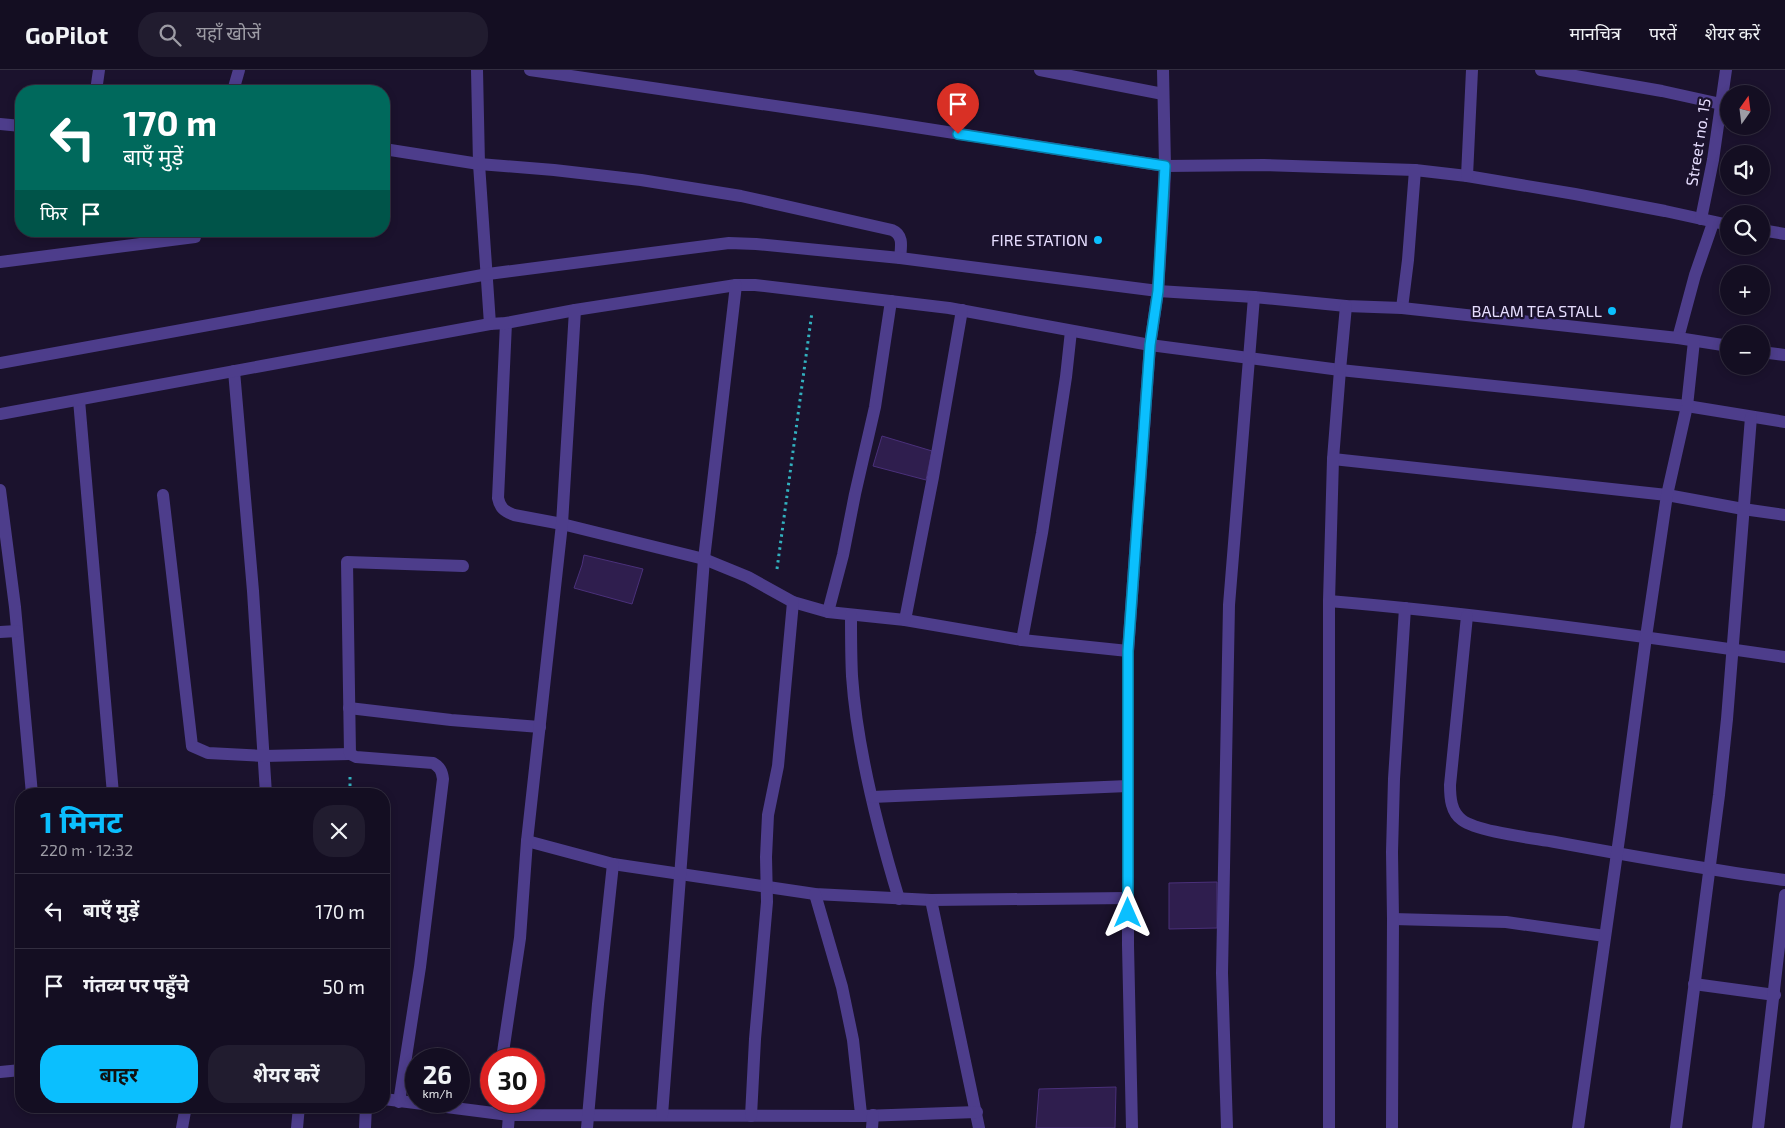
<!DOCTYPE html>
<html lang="hi">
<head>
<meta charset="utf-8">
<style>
	:root { --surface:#140e22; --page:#211c2f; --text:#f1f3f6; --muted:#9d9ca5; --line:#332e40; --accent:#0bbffe }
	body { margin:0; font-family:"Exo 2","Noto Sans Devanagari",sans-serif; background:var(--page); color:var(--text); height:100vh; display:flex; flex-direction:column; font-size:19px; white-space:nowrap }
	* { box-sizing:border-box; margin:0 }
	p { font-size:16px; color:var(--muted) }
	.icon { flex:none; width:28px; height:28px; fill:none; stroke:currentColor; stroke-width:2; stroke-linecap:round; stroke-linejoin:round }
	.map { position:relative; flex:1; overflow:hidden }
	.panel { position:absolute; left:15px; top:718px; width:375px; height:325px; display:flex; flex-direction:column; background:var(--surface); border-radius:20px; box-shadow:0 2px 8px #0003,0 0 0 1px var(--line) }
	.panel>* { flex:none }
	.hud { position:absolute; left:15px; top:15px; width:375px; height:152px; border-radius:20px; box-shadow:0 2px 8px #0003,0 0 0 1px var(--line); background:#00695c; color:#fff; overflow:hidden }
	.needle { width:32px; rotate:14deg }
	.fabs { position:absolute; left:1720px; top:15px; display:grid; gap:10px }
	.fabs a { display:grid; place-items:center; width:50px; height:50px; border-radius:50%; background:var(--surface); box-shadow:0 2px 8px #0003,0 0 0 1px var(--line); font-size:25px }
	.speed { position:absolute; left:405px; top:978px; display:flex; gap:10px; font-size:25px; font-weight:700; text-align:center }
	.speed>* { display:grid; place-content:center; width:65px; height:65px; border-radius:50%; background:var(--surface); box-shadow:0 2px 8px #0003,0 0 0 1px var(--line); line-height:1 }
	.speed small { font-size:12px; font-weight:400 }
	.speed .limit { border:8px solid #d22; background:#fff; color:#111 }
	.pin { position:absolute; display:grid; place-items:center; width:42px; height:42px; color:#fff; margin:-51px -21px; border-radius:50% 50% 50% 0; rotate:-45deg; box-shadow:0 0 5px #0007 }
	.pin .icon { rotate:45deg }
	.me { position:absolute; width:55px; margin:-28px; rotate:0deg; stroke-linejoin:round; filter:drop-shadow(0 0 4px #0008) }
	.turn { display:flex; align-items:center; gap:18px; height:105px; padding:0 25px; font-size:22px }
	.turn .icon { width:65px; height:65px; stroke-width:2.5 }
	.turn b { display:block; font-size:35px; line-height:42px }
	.then { display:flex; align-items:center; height:48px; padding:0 25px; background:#0003; gap:10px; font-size:19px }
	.round { display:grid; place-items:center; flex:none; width:52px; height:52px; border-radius:20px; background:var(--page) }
	.headline { display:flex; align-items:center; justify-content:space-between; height:85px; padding:0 25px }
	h1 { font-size:30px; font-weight:700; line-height:38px; color:var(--accent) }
	.cta { display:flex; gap:10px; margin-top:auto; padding:10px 25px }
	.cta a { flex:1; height:58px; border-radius:20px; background:var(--accent); color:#111; font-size:20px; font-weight:700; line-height:58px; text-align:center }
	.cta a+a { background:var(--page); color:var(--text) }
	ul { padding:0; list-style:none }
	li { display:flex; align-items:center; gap:15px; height:75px; padding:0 25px; border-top:1px solid var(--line) }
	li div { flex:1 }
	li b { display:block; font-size:19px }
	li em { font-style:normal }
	header { display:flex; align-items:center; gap:30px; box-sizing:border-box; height:70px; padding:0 25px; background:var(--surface); border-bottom:1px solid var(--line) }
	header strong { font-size:24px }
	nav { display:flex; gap:28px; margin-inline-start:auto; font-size:18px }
	.search { width:350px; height:45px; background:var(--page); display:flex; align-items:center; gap:12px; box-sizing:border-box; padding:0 18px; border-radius:20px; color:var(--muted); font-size:19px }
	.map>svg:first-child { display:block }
</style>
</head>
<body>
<header>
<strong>GoPilot</strong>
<div class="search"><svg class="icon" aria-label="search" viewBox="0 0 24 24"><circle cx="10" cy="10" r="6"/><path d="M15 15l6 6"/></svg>यहाँ खोजें</div>
<nav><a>मानचित्र</a><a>परतें</a><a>शेयर करें</a></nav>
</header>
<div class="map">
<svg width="1785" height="1058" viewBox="0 0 1785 1058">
	<rect width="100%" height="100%" fill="#1b122d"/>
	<g fill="#2f1e4e" stroke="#4a307a">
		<polygon points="882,366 932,381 926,410 873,396"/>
		<polygon points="584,485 643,499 632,534 574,518 582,495"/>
		<polygon points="1217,812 1217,858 1169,859 1169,813"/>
		<polygon points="1116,1017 1115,1058 1036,1058 1039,1019"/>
	</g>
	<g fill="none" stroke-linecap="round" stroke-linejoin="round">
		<g stroke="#32b1bf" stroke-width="3" stroke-dasharray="2.5 4" stroke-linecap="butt">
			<polyline points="777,499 812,242"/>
			<polyline points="350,707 350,724"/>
		</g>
		<polyline stroke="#4d3d8b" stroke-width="12" points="233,21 239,0"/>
		<g stroke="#4d3d8b" stroke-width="12">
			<polyline points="477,0 479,94 490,254"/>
			<polyline points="530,0 864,49 1165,96 1264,95 1415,100 1467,106 1575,124 1665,141 1729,155"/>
			<polyline points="1040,0 1163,24"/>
			<polyline points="1541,0 1662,21 1721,34"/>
			<polyline points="96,21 99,0"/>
			<polyline points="0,54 21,56"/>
			<path d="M384 79 479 94 554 100 641 110 741 126 892 160C904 165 901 177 900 188"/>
			<polyline points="1467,106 1472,0"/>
			<polyline points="1701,149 1713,90 1726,0"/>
			<polyline points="1761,160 1785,164"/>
			<polyline points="0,192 195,167 195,161"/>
			<polyline points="1402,238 1408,190 1415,100"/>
			<path d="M506 253 498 428C500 438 504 441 514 445L562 454 704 489 748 507 793 532 828 542 905 550 1022 570 1128 581"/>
			<polyline points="1678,268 1695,205 1713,153"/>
			<polyline points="1761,282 1785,285"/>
			<polyline points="0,293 488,204 729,173 756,174 900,188 1158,221 1254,227 1346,236 1402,238 1678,268 1729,276"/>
			<polyline points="234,301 253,521 266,724"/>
			<polyline points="79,330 113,724"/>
			<polyline points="0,344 490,254 506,253 575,240 736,215 755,215 949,238 1150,275 1340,300 1687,336 1785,352"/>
			<polyline points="1333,389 1667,425 1743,439 1785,445"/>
			<polyline points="0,420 15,537 32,724"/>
			<polyline points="163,425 192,676 208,683 264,686 350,684"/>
			<path d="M1329 531C1481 544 1634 565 1785 587"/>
			<polyline points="828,542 843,485 855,424 875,337 891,231"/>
			<path d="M851 545C851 565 851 586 852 606 857 679 878 760 899 829"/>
			<path d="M1467 546 1450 715C1450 728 1451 742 1462 750 1478 762 1533 768 1555 772 1631 786 1708 800 1785 810"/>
			<polyline points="905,550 933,407 962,240"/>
			<polyline points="0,562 17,561"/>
			<polyline points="1022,570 1042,463 1066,307 1071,261"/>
			<polyline points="349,638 451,650 540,657"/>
			<polyline points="872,727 1128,716"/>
			<polyline points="527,771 613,794 815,824 931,830 1128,828"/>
			<polyline points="815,824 842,917 853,970 861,1044 863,1046"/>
			<polyline points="931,830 979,1058"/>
			<polyline points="1393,849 1506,852 1605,866"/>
			<polyline points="1694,914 1775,925"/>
			<polyline points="502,989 520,868 527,771 562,454 575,240"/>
			<polyline points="0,1002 21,1000"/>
			<polyline points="384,1029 509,1045 863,1046 977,1042"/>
			<path d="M399 1032 420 897 443 709C442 701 440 697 433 693L356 687 350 684 347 492 463 496"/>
			<polyline points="662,1045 704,489 736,215"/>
			<polyline points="751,1046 755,969 767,832 766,787 768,745 778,696 793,532"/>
			<polyline points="182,1058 186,1036"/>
			<polyline points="297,1058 299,1036"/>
			<polyline points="365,1058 366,1036"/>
			<polyline points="508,1058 509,1045"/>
			<polyline points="587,1058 598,934 613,794"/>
			<polyline points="872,1058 873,1045"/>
			<polyline points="1132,1058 1128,875 1128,581 1150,275 1158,221 1164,126 1165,96 1163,0"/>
			<polyline points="1227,1058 1222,903 1229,535 1254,227"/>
			<polyline points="1329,1058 1329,531 1333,389 1340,300 1346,236"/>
			<polyline points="1392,1058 1393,849 1392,782 1394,709 1405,538"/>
			<polyline points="1578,1058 1621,755 1646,567 1667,425 1687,336 1694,271"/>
			<polyline points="1676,1058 1719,725 1727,649 1751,347"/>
			<polyline points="1758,1058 1785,825"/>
		</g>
	</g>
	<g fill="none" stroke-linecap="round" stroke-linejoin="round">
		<g stroke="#077ca5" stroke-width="12">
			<polyline id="route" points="958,64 1165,96 1158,221 1150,275 1128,581 1128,843"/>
		</g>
		<use href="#route" stroke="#0bbffe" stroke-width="9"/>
	</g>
	<g fill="#0bbffe" stroke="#1b122d" stroke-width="2">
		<circle cx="1098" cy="170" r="5"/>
		<circle cx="1612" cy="241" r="5"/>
	</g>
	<g text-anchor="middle" stroke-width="4.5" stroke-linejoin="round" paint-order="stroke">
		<g font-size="16" fill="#e7deff" stroke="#1b122d">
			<text transform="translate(1698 72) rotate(-81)" y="6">Street no. 15</text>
		</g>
		<g font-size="16" fill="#e7deff" stroke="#1b122d" text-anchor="end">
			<text x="1088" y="176">FIRE STATION</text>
			<text x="1602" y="247">BALAM TEA STALL</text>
		</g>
	</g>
</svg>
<div class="fabs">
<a><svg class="needle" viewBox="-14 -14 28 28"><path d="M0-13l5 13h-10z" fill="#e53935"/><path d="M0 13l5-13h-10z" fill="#9d9ca5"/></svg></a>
<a><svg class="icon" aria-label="sound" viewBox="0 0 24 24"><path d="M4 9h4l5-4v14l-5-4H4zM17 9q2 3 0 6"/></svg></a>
<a><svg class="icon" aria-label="search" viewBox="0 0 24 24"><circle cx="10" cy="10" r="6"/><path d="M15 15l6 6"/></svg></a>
<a>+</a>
<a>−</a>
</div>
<div class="speed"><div>26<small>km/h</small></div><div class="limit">30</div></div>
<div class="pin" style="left:958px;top:64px;background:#d93025"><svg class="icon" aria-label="arrive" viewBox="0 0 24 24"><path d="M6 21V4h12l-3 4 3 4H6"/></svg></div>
<svg class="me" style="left:1128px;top:843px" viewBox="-20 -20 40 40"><path d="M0-17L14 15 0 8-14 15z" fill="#0bbffe" stroke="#fff" stroke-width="4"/></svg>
<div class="hud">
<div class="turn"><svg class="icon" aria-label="left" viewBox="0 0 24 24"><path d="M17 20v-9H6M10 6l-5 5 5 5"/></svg><div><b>170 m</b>बाएँ मुड़ें</div></div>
<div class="then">फिर<svg class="icon" aria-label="arrive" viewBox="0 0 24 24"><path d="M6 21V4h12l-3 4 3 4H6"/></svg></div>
</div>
<section class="panel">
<div class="headline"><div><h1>1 मिनट</h1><p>220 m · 12:32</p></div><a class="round"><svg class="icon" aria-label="close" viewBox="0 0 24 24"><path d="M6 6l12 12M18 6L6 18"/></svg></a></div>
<ul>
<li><svg class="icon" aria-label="left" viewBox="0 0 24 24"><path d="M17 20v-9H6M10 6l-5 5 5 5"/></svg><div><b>बाएँ मुड़ें</b></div><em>170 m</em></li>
<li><svg class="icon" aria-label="arrive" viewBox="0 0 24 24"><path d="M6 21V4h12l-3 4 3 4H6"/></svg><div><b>गंतव्य पर पहुँचे</b></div><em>50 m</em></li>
</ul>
<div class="cta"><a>बाहर</a><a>शेयर करें</a></div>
</section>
</div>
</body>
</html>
